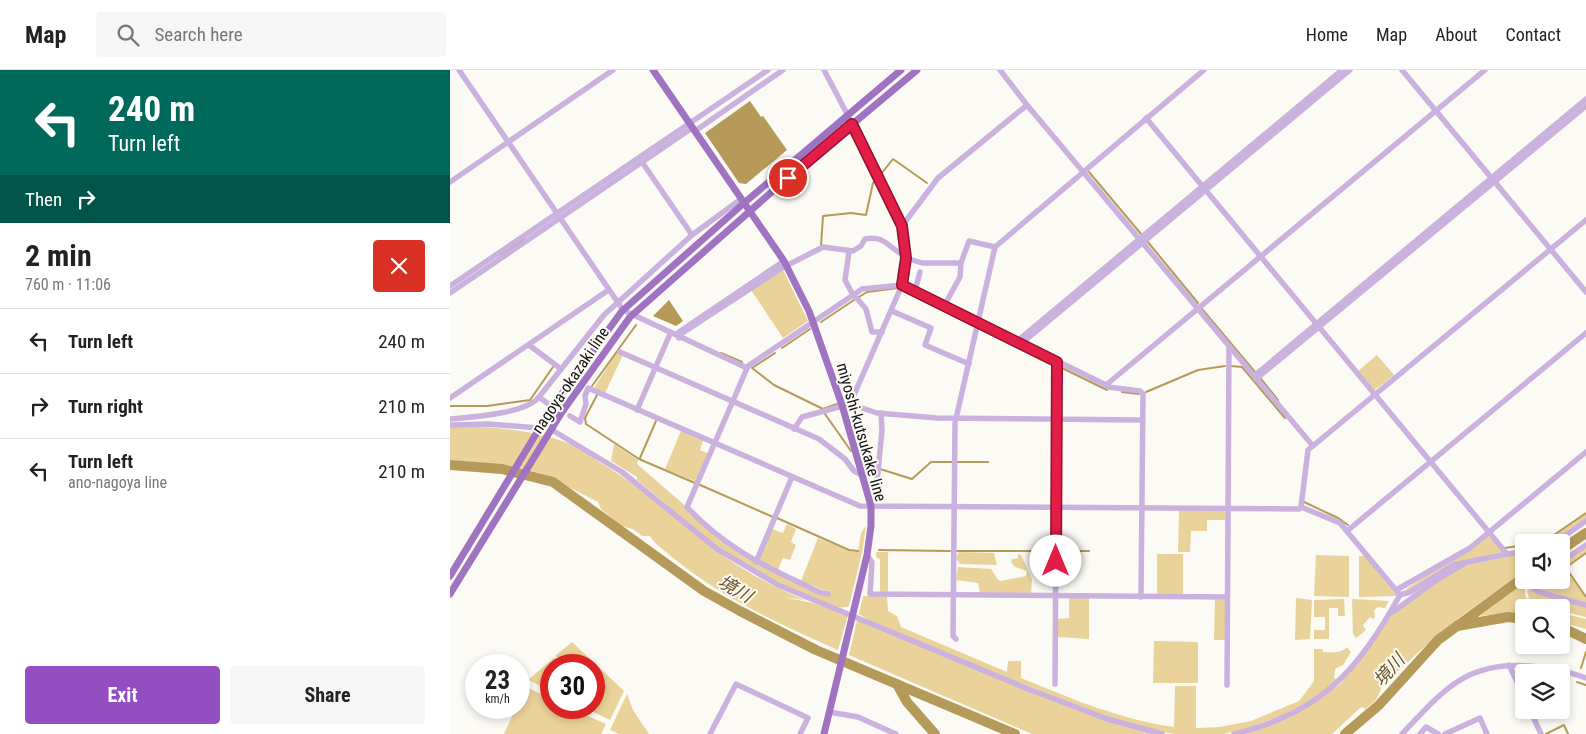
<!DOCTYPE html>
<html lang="en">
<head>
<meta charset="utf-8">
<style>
	:root { --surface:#fff; --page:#f6f6f6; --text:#222; --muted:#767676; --line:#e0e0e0; --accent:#934ec1 }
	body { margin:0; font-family:"Roboto Condensed","Noto Sans JP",sans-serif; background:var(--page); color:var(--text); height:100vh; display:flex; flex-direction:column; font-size:19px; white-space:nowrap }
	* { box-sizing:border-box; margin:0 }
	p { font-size:16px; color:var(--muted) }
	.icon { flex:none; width:28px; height:28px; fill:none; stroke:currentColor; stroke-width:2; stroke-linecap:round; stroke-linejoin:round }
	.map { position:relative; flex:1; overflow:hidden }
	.panel { display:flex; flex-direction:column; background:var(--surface); width:450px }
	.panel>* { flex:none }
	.banner { background:#00695c; color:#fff; overflow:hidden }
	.buttons { position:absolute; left:1065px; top:464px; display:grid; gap:10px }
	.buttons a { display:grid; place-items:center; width:55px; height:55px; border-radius:5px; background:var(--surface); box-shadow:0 2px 8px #0003; font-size:25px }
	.speed { position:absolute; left:15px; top:584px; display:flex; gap:10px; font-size:25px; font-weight:700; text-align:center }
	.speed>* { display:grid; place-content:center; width:65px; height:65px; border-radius:50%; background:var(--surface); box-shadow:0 2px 8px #0003; line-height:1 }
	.speed small { font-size:12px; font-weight:400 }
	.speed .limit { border:8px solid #d22; background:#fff; color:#111 }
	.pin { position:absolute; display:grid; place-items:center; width:42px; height:42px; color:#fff; margin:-21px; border:2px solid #fff; border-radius:50%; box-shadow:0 1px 5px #0007 }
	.me { position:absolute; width:55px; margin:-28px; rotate:0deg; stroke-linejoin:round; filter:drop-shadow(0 0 4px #0008) }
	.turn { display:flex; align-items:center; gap:18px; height:105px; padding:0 25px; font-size:22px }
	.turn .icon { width:65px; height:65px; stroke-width:2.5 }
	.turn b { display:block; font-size:35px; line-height:42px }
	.then { display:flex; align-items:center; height:48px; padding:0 25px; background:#0003; gap:10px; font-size:19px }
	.round { display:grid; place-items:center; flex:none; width:52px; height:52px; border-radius:5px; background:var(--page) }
	.overview { display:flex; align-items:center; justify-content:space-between; height:85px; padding:0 25px }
	h1 { font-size:30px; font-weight:700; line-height:38px }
	.primary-button { display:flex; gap:10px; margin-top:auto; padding:10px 25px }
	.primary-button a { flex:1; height:58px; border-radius:5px; background:var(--accent); color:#fff; font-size:20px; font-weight:700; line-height:58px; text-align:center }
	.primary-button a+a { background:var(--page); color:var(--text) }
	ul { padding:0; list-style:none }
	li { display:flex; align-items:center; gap:15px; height:65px; padding:0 25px; border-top:1px solid var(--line) }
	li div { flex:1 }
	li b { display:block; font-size:19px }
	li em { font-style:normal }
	header { display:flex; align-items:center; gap:30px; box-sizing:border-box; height:70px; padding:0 25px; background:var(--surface); border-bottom:1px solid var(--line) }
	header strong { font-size:24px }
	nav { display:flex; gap:28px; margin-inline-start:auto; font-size:18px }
	.search { width:350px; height:45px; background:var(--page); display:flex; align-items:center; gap:12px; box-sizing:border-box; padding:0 18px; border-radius:5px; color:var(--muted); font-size:19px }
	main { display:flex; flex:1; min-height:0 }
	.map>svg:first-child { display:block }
</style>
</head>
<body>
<header>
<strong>Map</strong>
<div class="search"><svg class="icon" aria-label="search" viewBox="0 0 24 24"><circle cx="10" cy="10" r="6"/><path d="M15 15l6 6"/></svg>Search here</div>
<nav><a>Home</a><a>Map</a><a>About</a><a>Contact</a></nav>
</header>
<main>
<section class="panel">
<div class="banner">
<div class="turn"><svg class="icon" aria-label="left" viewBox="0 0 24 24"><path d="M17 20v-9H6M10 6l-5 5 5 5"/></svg><div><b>240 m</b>Turn left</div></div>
<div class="then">Then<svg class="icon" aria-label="right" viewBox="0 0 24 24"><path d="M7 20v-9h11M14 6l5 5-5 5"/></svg></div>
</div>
<div class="overview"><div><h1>2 min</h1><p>760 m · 11:06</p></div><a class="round" style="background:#d93025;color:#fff"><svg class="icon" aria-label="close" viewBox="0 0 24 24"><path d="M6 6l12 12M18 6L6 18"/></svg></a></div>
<ul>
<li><svg class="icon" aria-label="left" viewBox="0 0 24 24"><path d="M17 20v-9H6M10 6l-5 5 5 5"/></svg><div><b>Turn left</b></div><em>240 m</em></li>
<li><svg class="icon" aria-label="right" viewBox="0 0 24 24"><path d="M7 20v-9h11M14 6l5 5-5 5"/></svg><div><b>Turn right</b></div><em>210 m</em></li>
<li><svg class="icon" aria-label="left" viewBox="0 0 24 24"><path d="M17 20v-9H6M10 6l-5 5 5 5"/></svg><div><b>Turn left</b><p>ano-nagoya line</p></div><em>210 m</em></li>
</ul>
<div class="primary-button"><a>Exit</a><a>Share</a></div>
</section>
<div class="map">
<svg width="1136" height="664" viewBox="0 0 1136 664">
	<rect width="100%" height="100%" fill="#fcfaf5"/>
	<g fill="#ead39a">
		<polygon points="333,200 358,251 333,268 301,220"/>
		<polygon points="167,282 173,285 155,323 144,318"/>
		<polygon points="927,285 944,305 925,320 908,301"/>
		<path d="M0 357C44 356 90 360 130 378 139 383 145 390 154 395 199 422 235 459 278 489 301 505 328 519 355 530L332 527 363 533 398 545 388 580C329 554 272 528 222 487 215 481 204 474 200 466H192L183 459 171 456 151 439 148 432 95 405 64 396 0 390Z"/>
		<polygon points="231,361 253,370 250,380 259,384 247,412 215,399"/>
		<path d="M164 374 188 390 187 394 283 477 306 493 376 526 378 522 351 511 368 468 399 481 408 482 411 463 416 456 412 483 399 536C380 547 288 492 269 479 241 457 215 432 187 410V407L161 391Z"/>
		<polygon points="729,440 775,440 776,450 757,450 757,461 741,461 740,482 728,482"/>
		<polygon points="1136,444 1136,449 1103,472 1094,472"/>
		<polygon points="337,454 346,459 341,472 346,475 340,490 333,488 327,502 308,489 322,459 333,463"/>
		<polygon points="1038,466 1053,482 1032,487 960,520 956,519"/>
		<polygon points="1136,477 1136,482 1111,500 1111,495"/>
		<polygon points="426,482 438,482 438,523 430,523 430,489 426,487"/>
		<polygon points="509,482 544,483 547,495 510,494 506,488"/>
		<path d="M1074 483V501L1010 547 974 577 932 616C927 631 926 630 914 640V637L910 638 882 664H792L872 627 889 615 911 589 939 547 982 515 1015 495Z"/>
		<polygon points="568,484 571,485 582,509 581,524 530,523 528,513 506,510 508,497 541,499 548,510 551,511 576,506 577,501 565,497 561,492 562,489 568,488"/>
		<polygon points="707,484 733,484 733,526 707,525"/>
		<polygon points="866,485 899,486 899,527 864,526"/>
		<polygon points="909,486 915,486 947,526 909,527"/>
		<polygon points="1115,499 1136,528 1136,533 1086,518 1086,512 1088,510 1094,510 1092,513 1097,510 1111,510 1111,501"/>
		<path d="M1078 510H1083L1075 519C1074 532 1081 534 1092 537L1074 538V544L1057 543 1030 546Z"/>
		<polygon points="1082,514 1083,520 1136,536 1136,547 1111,541 1111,538 1100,537 1080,531 1077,522"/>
		<path d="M413 526H437L438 541 447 546 451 557 557 602 558 591H571V608C620 628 671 650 724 657L725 616H746V658L769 657 801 651 849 631 864 611V579H873V582C883 582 890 584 897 577L901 582 893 595 885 599 884 608 888 610 878 621 831 646 792 660 773 664H725L705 661 657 648 426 555 409 544Z"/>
		<polygon points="619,528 639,528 639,569 608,567 608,549 619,548"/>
		<polygon points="846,528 862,530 860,569 845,570"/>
		<polygon points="765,529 775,530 775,570 764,570"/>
		<polygon points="894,529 895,546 888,546 888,538 879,538 879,569 864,569 864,560 875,560 875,547 864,547 864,530"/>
		<polygon points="902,529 939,531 935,538 928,537 924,540 925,547 923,549 920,547 913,555 916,560 906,568 903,564"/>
		<polygon points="1111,543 1136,549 1136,559 1111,552"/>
		<polygon points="407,550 655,650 701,664 582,664 399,585"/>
		<polygon points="704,571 748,572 748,613 703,613"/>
		<polygon points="122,572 174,621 160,650 135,638 144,638 144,595 123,595 105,586"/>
		<polygon points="104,588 120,595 101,595 101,621 78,610"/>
		<polygon points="76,617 101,629 101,638 120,638 156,654 151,664 54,664 66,638 69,638"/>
		<polygon points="177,624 183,640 199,664 169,664 160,660"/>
	</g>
	<g fill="#b59a59">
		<polygon points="300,31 311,47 313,46 337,80 296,114 289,113 255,63"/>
		<polygon points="219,230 233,251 226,256 203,246"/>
	</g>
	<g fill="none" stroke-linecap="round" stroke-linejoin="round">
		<g stroke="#b59a59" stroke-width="2">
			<polyline points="639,102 691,164"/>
			<polyline points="431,104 443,89 477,113"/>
			<polyline points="697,171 748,233"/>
			<polyline points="371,176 373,146 401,143 416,145 423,113 428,108"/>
			<polyline points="51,185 74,169"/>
			<polyline points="454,221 524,256"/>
			<polyline points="409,227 417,222 448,218"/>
			<polyline points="752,239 805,302"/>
			<polyline points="371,252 404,230"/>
			<polyline points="530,258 558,272"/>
			<polyline points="332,278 360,259"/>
			<polyline points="570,278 602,293"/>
			<polyline points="271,283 292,292"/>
			<polyline points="325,283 302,298 324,315 373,339 387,334"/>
			<polyline points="781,296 792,297 835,348"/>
			<polyline points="612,298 657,320"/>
			<polyline points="811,309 828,330"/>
			<polyline points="142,316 186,255"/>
			<polyline points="672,322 689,324"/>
			<polyline points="696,322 748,300 775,296"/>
			<polyline points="147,325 135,348 136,354 189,389 245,413"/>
			<polyline points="0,336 37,336 80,330 103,297"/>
			<polyline points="375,344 401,381"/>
			<polyline points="190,388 206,351"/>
			<polyline points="507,392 538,392"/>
			<polyline points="417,395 426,399"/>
			<polyline points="430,399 462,409 481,392 502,392"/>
			<polyline points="248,414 323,447"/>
			<polyline points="854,432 888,448 898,455"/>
			<polyline points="327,448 399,480 408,481"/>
			<polyline points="1089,472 1098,469 1136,443"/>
			<polyline points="1055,478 1074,475"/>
			<polyline points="429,480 500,481"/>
			<polyline points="506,481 604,481"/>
			<polyline points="609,481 639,481"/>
			<polyline points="1116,498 1136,527"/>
			<polyline points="1111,501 1136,483"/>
			<polyline points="1092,512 1095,510"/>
			<polyline points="1131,598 1136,582"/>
			<polyline points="1127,612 1136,615"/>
			<polyline points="1096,664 1114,655 1118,664"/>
		</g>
		<g stroke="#b59a59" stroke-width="10">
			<polyline points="0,395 52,399 103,412 254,521 290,541 366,580 565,664"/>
			<polyline points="1111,480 1136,463"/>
			<polyline points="1007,556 1058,547 1074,549"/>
			<polyline points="1111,557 1136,569"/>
			<polyline points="447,614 457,632 485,664"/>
			<polyline points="895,664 929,635 988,570 1074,507"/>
		</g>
		<g stroke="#cab1de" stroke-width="5.5">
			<polyline points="9,0 173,240 297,298"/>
			<polyline points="374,0 428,103 450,149 455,167 456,188 452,215 400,334"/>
			<polyline points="550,0 577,35 863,376"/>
			<polyline points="952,0 1136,222"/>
			<polyline points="696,48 1057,484 1074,482"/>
			<polyline points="245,61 333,0"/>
			<polyline points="192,92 242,165"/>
			<polyline points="0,112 163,0"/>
			<polyline points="452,156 488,108 577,35"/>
			<polyline points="399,182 395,210 403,225"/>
			<polyline points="456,188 472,193 511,193 519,171 545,177"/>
			<polyline points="0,216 318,0"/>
			<polyline points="465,221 470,202"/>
			<polyline points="0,223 242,58"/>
			<polyline points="404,225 416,239 422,262 432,262"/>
			<polyline points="494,236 510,207 511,193"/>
			<polyline points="442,241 481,258 475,275 519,294"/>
			<polyline points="226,264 334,191"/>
			<path d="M229 268 231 264 332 198 373 177 403 181 411 176 415 169C437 164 440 182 456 185"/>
			<polyline points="566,272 892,0"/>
			<polyline points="571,274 900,0"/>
			<polyline points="79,275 111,299"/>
			<polyline points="170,282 369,369 395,389 404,401 414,406"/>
			<polyline points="804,306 1136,29"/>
			<polyline points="806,309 1136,36"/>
			<polyline points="656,315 658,317 690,321 693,324 691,527"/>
			<polyline points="89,327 154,245 242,165 291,129"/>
			<polyline points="0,328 157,221"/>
			<polyline points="187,340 220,264"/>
			<polyline points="120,346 130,352 136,334 135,326 138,318 410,436 849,439 851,437 890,453 950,525"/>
			<path d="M0 349C22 347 75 344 89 327L97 333"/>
			<polyline points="0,355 38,354 89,358"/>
			<polyline points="344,359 352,347 400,334 427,343 487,348 692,350"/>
			<polyline points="102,360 172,402 267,479 328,515 578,619 657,649 712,664"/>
			<polyline points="416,416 427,412 432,360 431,343"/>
			<polyline points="851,437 858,380 1136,150"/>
			<polyline points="897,461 1136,263"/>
			<polyline points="1106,472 1136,451"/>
			<polyline points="417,485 422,492 420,524 777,527"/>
			<polyline points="306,492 342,407"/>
			<polyline points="1111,492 1136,475"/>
			<polyline points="1085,510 1083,512 1085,520 1089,522 1136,535"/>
			<polyline points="948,519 1020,478 1136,382"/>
			<path d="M378 524C370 524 360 518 353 514 310 495 269 472 237 437L298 296 412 219 452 215 656 315 1035 0"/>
			<polyline points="943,542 985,511 1014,494"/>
			<polyline points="506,569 503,566 505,353 545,177 754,0"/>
			<polyline points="1059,595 1074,626"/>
			<polyline points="605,614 607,292"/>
			<polyline points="777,615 779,276"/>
			<polyline points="1080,640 1091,664"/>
			<polyline points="379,642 408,647 446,664"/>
			<polyline points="260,664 286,614 358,648 350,664"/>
			<path d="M784 664C872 643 908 600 950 525L960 522 1003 495 1057 484"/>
			<path d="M952 664C993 621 1015 591 1080 596 1099 598 1118 601 1136 608"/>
			<polyline points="970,664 976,657 988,664"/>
			<polyline points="995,664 1030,648 1037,664"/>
		</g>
		<g stroke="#a072c2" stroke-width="7">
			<polyline points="203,0 334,191 359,241 392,335 421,436 421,456 417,485 374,664"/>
			<polyline points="0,506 103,336 172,241 294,133 451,0"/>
			<polyline points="0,524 112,342 180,247 325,119 467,0"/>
		</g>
	</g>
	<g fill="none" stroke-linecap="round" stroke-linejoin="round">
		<g stroke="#92132f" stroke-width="12">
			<polyline id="route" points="338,108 402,54 452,156 456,188 452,215 607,292 606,491"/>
		</g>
		<use href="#route" stroke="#e11d48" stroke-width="9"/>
	</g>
	<g text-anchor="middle" stroke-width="4" stroke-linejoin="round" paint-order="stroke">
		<g font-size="16" fill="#141312" stroke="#fcfaf5">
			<text transform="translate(120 310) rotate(-56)" y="6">nagoya-okazaki line</text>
			<text transform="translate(412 362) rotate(74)" y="6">miyoshi-kutsukake line</text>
		</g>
		<g font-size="18" font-style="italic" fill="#685423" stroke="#fcfaf5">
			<text transform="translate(285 519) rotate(30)" y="6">境川</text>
			<text transform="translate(939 600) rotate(-48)" y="6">境川</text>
		</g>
	</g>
</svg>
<div class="buttons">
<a><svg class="icon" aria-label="sound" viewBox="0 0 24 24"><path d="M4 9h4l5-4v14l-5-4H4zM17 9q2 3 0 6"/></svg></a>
<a><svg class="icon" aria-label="search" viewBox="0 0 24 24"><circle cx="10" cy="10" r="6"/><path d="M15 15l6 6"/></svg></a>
<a><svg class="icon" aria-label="layers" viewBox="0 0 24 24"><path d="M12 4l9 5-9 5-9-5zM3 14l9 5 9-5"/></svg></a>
</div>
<div class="speed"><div>23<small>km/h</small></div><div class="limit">30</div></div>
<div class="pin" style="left:338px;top:108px;background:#d93025"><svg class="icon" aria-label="arrive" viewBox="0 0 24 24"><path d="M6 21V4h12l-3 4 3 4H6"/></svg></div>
<svg class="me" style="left:606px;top:491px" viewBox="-20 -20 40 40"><circle r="19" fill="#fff"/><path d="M0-13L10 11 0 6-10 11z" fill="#e11d48"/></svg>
</div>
</main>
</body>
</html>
